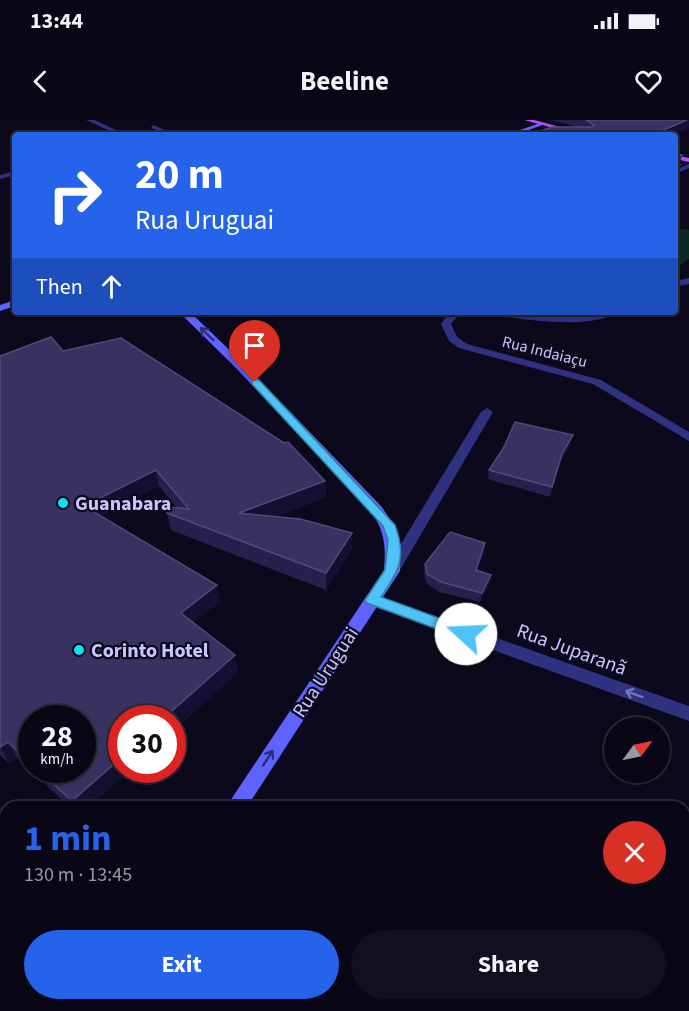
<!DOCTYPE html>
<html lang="en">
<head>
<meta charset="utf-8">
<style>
	:root { --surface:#090716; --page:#12101f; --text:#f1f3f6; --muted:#9999a1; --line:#292835; --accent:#2563eb }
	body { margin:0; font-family:"Source Sans 3",sans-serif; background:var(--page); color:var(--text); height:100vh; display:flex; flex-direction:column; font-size:22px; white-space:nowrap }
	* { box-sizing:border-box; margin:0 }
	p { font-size:20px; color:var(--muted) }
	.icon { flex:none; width:33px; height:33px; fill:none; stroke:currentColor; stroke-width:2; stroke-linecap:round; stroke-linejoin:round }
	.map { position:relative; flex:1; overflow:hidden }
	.panel { position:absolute; left:0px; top:681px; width:690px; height:210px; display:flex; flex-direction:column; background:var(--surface); border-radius:18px 18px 0 0; box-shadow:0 2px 4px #0004,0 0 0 2px var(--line) }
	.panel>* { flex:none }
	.banner { position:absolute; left:12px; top:12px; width:666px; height:183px; border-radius:6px; box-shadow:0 2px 4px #0004,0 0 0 2px var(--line); background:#2563eb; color:#fff; overflow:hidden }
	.needle { width:39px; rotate:57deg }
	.controls { position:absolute; left:604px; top:597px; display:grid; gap:12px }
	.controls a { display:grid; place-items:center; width:66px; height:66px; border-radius:50%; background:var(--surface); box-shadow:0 2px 4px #0004,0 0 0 2px var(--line); font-size:30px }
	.speed { position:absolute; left:18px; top:585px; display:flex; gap:12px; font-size:30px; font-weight:700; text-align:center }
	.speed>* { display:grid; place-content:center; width:78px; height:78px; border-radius:50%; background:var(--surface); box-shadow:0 2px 4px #0004,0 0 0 2px var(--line); line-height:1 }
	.speed small { font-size:15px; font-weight:400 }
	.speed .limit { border:9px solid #d22; background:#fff; color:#111 }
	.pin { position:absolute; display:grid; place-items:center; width:51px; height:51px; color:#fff; margin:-62px -26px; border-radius:50% 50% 50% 0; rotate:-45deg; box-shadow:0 0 6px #0007 }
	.pin .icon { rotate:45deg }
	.me { position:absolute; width:66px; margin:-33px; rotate:290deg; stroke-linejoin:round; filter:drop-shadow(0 0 4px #0008) }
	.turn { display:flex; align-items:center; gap:21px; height:126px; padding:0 24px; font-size:27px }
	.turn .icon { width:78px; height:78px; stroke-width:2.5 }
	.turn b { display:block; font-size:42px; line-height:51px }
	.then { display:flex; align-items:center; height:57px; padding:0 24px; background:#0003; gap:12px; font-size:22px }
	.round { display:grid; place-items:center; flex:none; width:63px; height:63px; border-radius:32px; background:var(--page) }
	.overview { display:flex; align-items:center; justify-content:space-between; height:102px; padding:0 24px }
	h1 { font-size:36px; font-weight:700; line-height:45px; color:var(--accent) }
	.cta { display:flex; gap:12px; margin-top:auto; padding:12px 24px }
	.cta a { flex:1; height:69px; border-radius:36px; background:var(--accent); color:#fff; font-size:24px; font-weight:700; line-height:69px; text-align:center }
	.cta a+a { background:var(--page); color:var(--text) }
	.status { display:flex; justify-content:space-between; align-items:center; height:42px; padding:0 30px; background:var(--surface); direction:ltr }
	.status svg { height:16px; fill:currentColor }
	header { display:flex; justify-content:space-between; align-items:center; height:78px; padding:0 24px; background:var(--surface); font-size:27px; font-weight:700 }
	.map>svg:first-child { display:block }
</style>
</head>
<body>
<div class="status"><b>13:44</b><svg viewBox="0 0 49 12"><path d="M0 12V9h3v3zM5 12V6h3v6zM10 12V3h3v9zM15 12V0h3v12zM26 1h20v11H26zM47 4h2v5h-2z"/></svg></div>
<header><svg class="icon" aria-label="back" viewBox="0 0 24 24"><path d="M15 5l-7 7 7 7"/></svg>Beeline<svg class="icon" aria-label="heart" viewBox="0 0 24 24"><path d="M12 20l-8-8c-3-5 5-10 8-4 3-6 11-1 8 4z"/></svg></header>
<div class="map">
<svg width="689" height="891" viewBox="0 0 689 891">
	<rect width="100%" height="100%" fill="#0c091d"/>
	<polygon fill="#0c2825" points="675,108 689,110 689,139 675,149"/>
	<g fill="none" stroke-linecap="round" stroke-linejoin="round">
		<g fill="#061f40" fill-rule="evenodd">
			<polygon points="0,737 6,739 6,806 0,804"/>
			<polygon points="145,885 224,885 226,891 147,891"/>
		</g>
		<g fill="#2f3181" fill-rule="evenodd">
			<polygon points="153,5 175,14 176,15 168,15 151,8"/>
			<polygon points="689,44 689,48 675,54 675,50"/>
		</g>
		<g fill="#2f3181" fill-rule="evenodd">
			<polygon points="86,0 94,0 127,15 119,15"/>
			<polygon points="15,51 15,55 0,59 0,55"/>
			<polygon points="689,158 689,164 675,167 675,161"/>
			<polygon points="453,192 467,192 456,198 451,204 457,217 467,224 601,260 689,312 689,321 593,264 459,228 449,221 441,204 448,194"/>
			<path d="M490 192 554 196 617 192C592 210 525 200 495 195Z"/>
			<polygon points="487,288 493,292 397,455 387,455 384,451 387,447 481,292"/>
			<polygon points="372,474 689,586 689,601 366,484 364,480 366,476"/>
		</g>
		<g fill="#5d63ff" fill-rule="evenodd">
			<polygon points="540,3 545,4 515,15 506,15"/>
			<polygon points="15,180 15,186 0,191 0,185"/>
			<path d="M179 192H190L244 244 381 386C397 407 401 424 400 451L247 687H226L384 450C386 427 385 411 371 392L236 248Z"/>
			<polygon points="0,702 6,705 6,725 0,722"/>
			<polygon points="0,814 6,816 6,840 0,838"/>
			<polygon points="71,885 121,885 118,891 74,891"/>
			<polygon points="272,885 303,885 306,891 275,891"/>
		</g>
		<g fill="#b24dff" fill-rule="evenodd">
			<polygon points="524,0 534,0 590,15 579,15"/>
			<polygon points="675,35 689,38 689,42 675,39"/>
		</g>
	</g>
	<g fill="#26204d" fill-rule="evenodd">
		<polygon points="550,0 689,0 689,8 673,15 529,15 574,7 574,6"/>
		<path d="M63 231 325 361 326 377 275 397 352 413V430L326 470 171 410 167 393 177 388 159 366 101 396 220 482 193 502 238 552 89 687H70L17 638 9 643 0 635V236ZM32 598 82 650H32Z"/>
		<polygon points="571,324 560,343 550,377 488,359 489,350"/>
		<polygon points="484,433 477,450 491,455 489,464 480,482 439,472 426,463 424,454 425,444"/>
	</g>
	<g fill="#141032">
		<polygon points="687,0 689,0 689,8 673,15 652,15"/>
		<polygon points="682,35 676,56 675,57 676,39"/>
		<polygon points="573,315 571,324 560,343 550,377 562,334"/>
		<polygon points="156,350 159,366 89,402 84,386"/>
		<polygon points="325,361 326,377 241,410 239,393"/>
		<polygon points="352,413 352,430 326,470 326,453"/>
		<polygon points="485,423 484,433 474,459 476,450"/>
		<polygon points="491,455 489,464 480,482 482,473"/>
		<polygon points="217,465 220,482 184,509 181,493"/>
		<polygon points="235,535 238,552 172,611 172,598 164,598"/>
		<polygon points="8,622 17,638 9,643 0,627"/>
		<polygon points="122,637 122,650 130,650 89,687 75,687 72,681"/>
	</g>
	<g fill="#383260" stroke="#4e4979" stroke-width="1.5">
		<polygon points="586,0 687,0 652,15 529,15 552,7 592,7 594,5"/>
		<polygon points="675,34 682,35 676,39 676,44 680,45 675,47"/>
		<polygon points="51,217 63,231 121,218 284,323 288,322 325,361 239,393 300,399 352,413 326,453 167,393 169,387 189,389 156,350 84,386 217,465 181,493 235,535 164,598 122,598 122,637 72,681 38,650 82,650 82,598 32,598 32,644 8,622 0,627 0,236"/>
		<polygon points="515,302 573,315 562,334 552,367 489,350 504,327"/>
		<polygon points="450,412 485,423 476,450 491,455 482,473 441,462 427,454 425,444"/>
	</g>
	<defs><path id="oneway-shaft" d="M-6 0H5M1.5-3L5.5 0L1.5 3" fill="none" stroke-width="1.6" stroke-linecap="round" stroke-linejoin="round" transform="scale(1.5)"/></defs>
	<g stroke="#2c2d77">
		<use href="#oneway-shaft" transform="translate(207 214) rotate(-136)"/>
		<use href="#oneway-shaft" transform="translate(268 638) rotate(-57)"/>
	</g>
	<use stroke="#7474ba" href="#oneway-shaft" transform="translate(634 574) rotate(-160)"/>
	<path fill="#4fc3f7" stroke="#337fa1" stroke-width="1.5" d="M255 259 259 260 395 405C407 437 399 451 381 477L472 510 474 514 472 518H461L367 483 365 480 385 450 388 420 383 406 252 264V260Z"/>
	<g fill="#00e7f1" stroke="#0c091d" stroke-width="2">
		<circle cx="63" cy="383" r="6"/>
		<circle cx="79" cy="530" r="6"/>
	</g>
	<g text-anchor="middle" stroke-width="4.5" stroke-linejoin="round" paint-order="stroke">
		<g font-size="16" fill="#c9c6ff" stroke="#0c091d">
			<text transform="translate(545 231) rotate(14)" y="6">Rua Indaiaçu</text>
		</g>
		<g font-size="20" font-weight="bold" fill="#c9c6ff" stroke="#0c091d" text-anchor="start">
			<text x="75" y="390">Guanabara</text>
			<text x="91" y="537">Corinto Hotel</text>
		</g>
		<g font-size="20" fill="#c9c6ff" stroke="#0c091d">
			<text transform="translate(572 529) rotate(20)" y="7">Rua Juparanã</text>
			<text transform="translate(325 552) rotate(-57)" y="7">Rua Uruguai</text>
		</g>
	</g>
</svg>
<div class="controls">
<a><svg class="needle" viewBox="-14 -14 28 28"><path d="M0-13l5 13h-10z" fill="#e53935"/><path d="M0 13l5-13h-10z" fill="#9999a1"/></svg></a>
</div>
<div class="speed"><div>28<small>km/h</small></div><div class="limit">30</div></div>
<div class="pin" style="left:255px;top:262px;background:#d93025"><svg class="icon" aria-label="arrive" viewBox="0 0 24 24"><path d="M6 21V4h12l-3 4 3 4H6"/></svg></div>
<svg class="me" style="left:466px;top:514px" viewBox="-20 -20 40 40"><circle r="19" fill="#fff"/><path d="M0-13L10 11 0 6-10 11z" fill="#4fc3f7"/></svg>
<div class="banner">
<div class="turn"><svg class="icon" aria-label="right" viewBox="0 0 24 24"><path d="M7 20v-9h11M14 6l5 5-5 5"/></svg><div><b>20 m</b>Rua Uruguai</div></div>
<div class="then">Then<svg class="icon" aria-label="ahead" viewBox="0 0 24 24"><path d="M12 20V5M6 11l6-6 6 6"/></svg></div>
</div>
<section class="panel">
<div class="overview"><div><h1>1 min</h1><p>130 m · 13:45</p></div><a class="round" style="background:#d93025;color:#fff"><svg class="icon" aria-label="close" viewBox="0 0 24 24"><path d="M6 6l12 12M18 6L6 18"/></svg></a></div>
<div class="cta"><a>Exit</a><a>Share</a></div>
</section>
</div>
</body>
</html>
